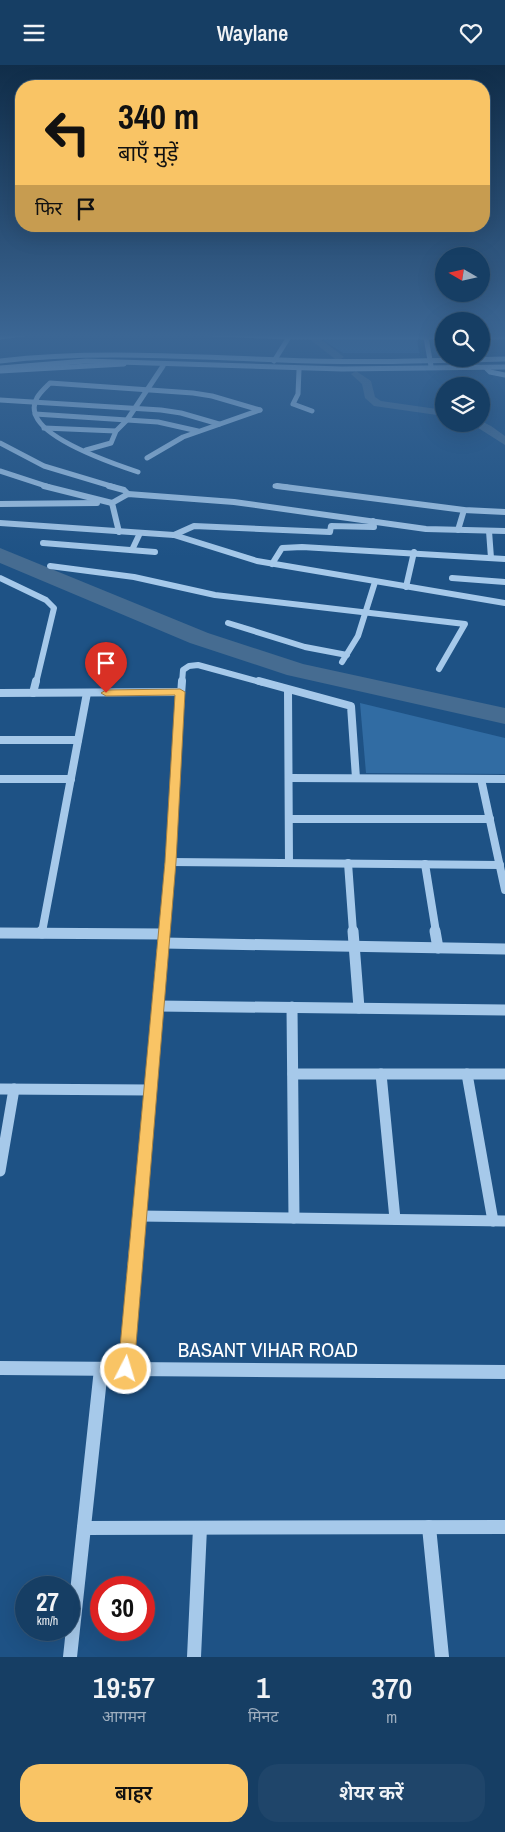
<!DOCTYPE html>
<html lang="hi">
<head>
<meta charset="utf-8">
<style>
	:root { --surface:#163e64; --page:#1f456a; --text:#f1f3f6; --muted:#9eaebf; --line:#355778; --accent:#f9c465 }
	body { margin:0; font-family:"Archivo Narrow","Noto Sans Devanagari",sans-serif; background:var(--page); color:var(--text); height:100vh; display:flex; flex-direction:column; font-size:19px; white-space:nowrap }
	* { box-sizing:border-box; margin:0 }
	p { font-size:16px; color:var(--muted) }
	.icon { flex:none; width:28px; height:28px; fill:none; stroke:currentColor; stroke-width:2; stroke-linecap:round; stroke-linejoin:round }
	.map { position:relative; height:1592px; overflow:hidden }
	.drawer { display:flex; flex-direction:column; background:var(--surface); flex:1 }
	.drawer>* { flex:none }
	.hud { position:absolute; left:15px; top:15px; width:475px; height:152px; border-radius:20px; box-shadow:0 5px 20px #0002,0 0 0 1px var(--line); background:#f9c465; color:#111; overflow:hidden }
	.needle { width:32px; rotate:279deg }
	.fabs { position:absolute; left:435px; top:182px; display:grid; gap:10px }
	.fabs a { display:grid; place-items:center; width:55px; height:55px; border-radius:50%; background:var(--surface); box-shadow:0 5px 20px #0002,0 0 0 1px var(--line); font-size:25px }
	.speed { position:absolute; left:15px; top:1511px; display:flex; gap:10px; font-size:25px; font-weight:700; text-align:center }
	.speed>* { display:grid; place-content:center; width:65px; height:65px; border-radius:50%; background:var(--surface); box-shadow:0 5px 20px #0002,0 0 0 1px var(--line); line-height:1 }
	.speed small { font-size:12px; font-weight:400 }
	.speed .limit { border:8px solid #d22; background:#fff; color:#111 }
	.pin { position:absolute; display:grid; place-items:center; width:42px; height:42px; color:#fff; margin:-51px -21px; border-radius:50% 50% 50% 0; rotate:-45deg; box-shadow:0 0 5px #0007 }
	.pin .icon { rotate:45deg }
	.me { position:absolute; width:55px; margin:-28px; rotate:5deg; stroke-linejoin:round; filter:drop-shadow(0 0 4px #0008) }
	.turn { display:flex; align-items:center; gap:18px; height:105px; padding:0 20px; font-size:22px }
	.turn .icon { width:65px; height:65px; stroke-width:2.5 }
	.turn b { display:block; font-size:35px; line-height:42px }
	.then { display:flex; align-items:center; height:48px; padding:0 20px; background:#0003; gap:10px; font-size:19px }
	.eta { display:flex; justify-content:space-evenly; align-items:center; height:85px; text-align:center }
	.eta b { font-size:30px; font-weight:600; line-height:35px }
	.button { display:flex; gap:10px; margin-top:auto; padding:10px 20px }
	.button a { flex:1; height:58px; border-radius:20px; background:var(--accent); color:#111; font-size:20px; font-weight:600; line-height:58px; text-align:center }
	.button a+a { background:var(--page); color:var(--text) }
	header { display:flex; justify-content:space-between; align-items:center; height:65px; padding:0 20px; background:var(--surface); font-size:22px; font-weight:600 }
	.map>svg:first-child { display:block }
</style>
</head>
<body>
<header><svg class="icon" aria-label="menu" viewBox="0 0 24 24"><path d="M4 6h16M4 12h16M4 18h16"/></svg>Waylane<svg class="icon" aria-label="heart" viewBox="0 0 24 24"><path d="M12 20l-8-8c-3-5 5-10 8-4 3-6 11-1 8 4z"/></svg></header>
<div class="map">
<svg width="505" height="1592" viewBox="0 0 505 1592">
	<rect width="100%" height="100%" fill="#1e5285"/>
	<g fill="#316ca3">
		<polygon points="416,274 420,288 343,288 323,275"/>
		<polygon points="360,638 505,673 505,709 366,708"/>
	</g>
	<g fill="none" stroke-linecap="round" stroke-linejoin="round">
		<g fill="#466c91" fill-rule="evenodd">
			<polygon points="303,269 314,269 344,292 339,295 335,294"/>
			<polygon points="356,306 371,316 375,332 381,336 444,345 444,351 374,341 365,333 362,319 351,309"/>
			<polygon points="481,356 491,361 505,371 505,380 472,359 481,359"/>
		</g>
		<polygon fill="#466c91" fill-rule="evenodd" points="0,483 208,568 303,599 505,643 505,659 287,610 190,578 0,498"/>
		<g stroke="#a6c9ea" stroke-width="5">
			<polyline points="211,269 289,272 444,272"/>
			<polyline points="0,272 24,269"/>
			<polyline points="426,272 431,301"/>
			<polyline points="481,272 505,272"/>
			<path d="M0 296C94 285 187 292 281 295 356 298 430 296 505 294"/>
			<polyline points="274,296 289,272"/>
			<polyline points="487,304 490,307 505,310"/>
			<polyline points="299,305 298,329 293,339 312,346"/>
			<polyline points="0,306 124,299"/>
			<polyline points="0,335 161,345 181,348 219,359"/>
			<polyline points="35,349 158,357 198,366"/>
			<polyline points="44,363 116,366"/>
			<polyline points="0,378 44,401 114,422"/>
			<polyline points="86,385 111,378 116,366 127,355 163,301"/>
			<polyline points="147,393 183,372 260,345"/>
			<polyline points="0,406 49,422"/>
			<path d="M138 407C114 399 41 374 35 348 31 335 42 326 50 318L193 328 212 331 260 345"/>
			<polyline points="275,421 287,422"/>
		</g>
		<g stroke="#a6c9ea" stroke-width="6">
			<polyline points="44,421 112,438"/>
			<polyline points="109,421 124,425 128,429"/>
			<polyline points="277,421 464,445 505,447"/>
			<polyline points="0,439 97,438"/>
			<polyline points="0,458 174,470 257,496 505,538"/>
			<polyline points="458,465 464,445"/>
			<polyline points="489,466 491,493"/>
			<polyline points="119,467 112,438 128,429 234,437 426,464 505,466"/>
			<polyline points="174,470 194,461 330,467 331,461 374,462 373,456"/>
			<polyline points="43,478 155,487"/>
			<polyline points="132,485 140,468"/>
			<polyline points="272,499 282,483 302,482 505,494"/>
			<polyline points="50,501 134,512 215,530 465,559 439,604"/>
			<polyline points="0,513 46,535 54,543 36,618"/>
			<polyline points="452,513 505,517"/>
			<polyline points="406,522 414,487"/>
			<polyline points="228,558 305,582 347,590"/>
			<polyline points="342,597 358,571 375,517"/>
			<polyline points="182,618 183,605 189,601 198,600 264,618"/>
		</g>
		<g stroke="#a6c9ea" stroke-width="8">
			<polyline points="259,616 351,641 356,713"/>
			<polyline points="288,625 289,798"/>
			<polyline points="0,628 180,627"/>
			<polyline points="33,628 36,616"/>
			<polyline points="0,675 78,675"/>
			<polyline points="289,713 505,714"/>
			<polyline points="0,714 71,714"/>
			<polyline points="481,714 505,825"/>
			<polyline points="289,754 490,754"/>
			<polyline points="170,797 500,800"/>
			<polyline points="348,798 353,867"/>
			<polyline points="425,799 436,867"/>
			<polyline points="42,867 87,628"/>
			<polyline points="164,867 182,616"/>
		</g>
		<g stroke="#a6c9ea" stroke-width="11">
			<polyline points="353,866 359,943"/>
			<polyline points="435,866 438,883"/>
			<polyline points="0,868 164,869"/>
			<polyline points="42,868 42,866"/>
			<polyline points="163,878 505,884"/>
			<polyline points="158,941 505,945"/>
			<polyline points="292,942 294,1153"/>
			<polyline points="293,1009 505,1009"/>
			<polyline points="381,1009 395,1154"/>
			<polyline points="467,1009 493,1156"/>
			<polyline points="0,1024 150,1025"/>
			<polyline points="0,1106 14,1024"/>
			<polyline points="139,1151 505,1156"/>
			<polyline points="136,1186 164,866"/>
		</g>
		<g stroke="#a6c9ea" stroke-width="14">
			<polyline points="0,1303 505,1307"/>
			<polyline points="126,1304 136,1184"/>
			<polyline points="429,1462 442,1592"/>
			<polyline points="84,1463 505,1462"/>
			<polyline points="70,1592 101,1304"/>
			<polyline points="194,1592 200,1463"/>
		</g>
		<polyline stroke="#a6c9ea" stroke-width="5" points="0,303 86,296 342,304 505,302"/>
	</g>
	<linearGradient id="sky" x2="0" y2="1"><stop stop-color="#102d49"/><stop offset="0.55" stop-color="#3b6694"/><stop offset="1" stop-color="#3b6694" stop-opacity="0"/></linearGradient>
	<rect width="505" height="492" fill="url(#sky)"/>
	<polygon fill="#f9c465" stroke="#a27f42" points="180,624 185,627 176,797 134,1304 132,1309 126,1312 120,1309 118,1304 165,797 175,630 106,631 101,628 106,625"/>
	<g text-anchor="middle" stroke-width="4" stroke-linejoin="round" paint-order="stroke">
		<g font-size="21" fill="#fff" stroke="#1e5285">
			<text x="268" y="1292">BASANT VIHAR ROAD</text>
		</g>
	</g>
</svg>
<div class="fabs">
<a><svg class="needle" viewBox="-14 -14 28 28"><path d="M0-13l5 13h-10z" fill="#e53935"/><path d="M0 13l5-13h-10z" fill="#9eaebf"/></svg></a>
<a><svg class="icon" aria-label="search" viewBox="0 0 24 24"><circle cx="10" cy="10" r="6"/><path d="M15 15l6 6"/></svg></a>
<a><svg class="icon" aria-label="layers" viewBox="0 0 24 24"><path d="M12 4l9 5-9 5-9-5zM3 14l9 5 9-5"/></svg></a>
</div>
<div class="speed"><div>27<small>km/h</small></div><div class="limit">30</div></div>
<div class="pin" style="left:106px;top:628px;background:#d93025"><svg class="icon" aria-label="arrive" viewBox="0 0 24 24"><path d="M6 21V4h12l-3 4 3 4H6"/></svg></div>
<svg class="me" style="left:126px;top:1304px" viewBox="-20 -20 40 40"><circle r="17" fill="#f9c465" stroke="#fff" stroke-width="3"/><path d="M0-11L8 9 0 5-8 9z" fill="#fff"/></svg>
<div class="hud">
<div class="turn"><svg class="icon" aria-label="left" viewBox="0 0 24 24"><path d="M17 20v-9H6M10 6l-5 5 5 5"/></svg><div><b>340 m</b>बाएँ मुड़ें</div></div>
<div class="then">फिर<svg class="icon" aria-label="arrive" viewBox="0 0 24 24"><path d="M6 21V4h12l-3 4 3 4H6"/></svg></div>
</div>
</div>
<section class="drawer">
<div class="eta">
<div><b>19:57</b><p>आगमन</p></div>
<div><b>1</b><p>मिनट</p></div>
<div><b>370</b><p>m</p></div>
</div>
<div class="button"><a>बाहर</a><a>शेयर करें</a></div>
</section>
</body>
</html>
